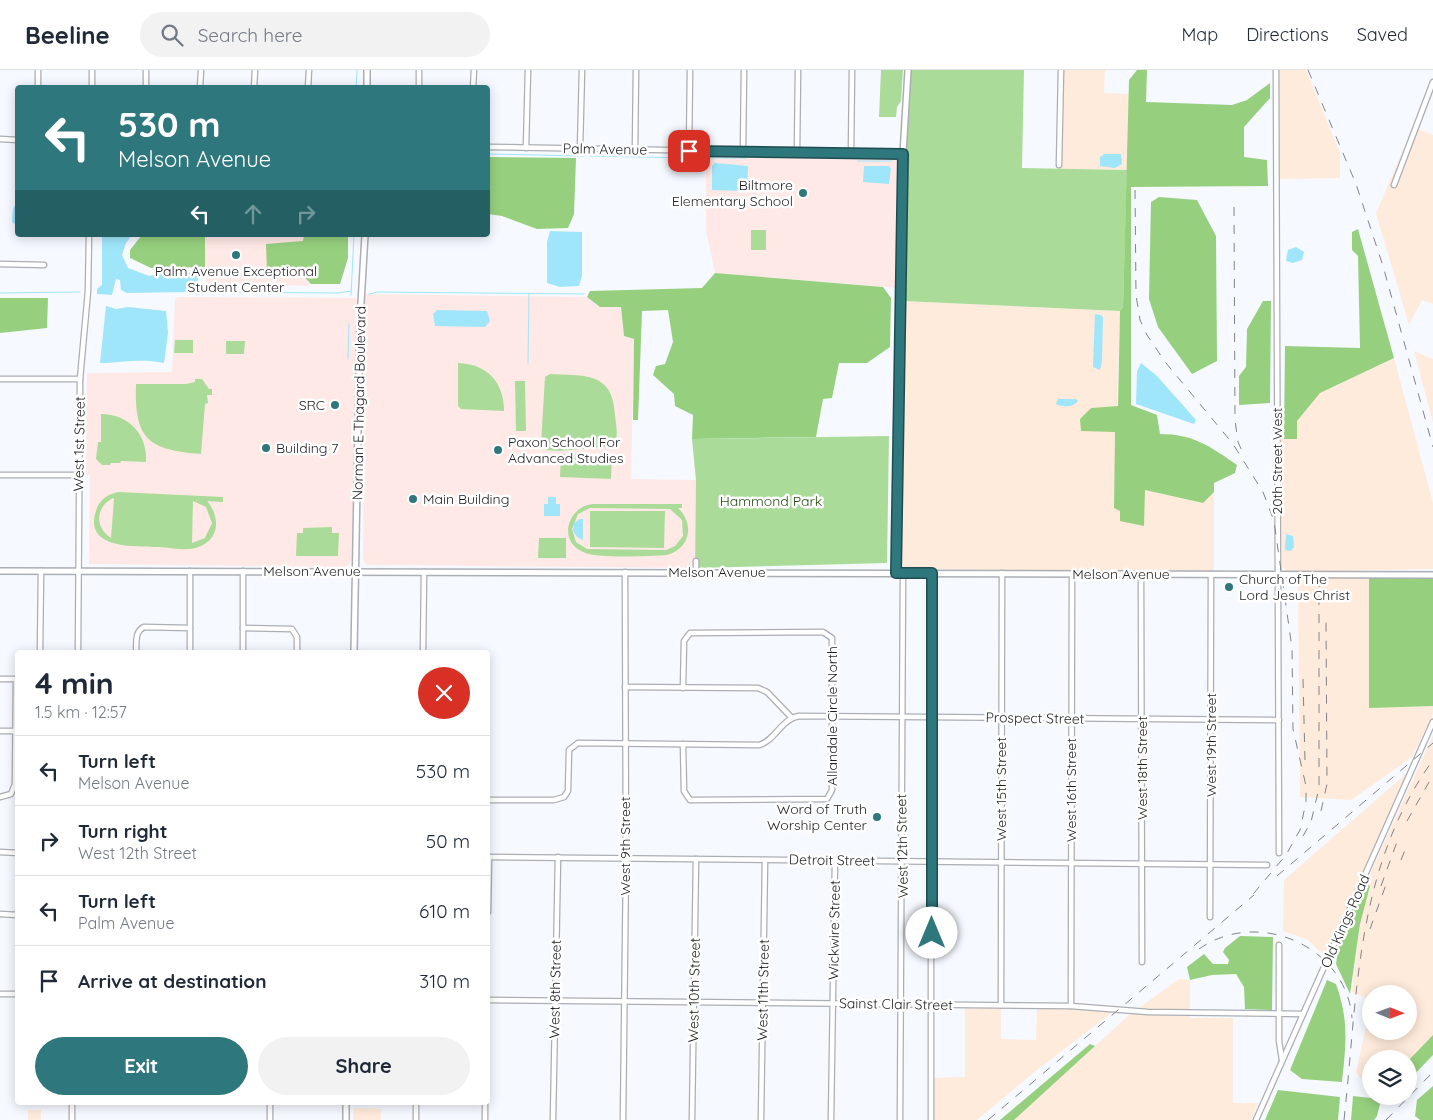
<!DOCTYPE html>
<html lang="en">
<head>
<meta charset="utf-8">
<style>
	:root { --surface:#fff; --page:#f2f2f3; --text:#1f2937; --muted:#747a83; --line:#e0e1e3; --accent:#2e777c }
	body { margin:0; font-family:Quicksand,sans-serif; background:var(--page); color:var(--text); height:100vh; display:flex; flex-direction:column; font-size:19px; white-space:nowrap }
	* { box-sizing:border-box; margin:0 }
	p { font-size:16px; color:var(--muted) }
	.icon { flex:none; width:28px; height:28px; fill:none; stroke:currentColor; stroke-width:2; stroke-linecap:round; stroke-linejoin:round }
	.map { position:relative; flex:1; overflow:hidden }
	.side { position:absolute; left:15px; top:580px; width:475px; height:455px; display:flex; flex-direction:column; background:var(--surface); border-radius:5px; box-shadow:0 2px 12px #0003 }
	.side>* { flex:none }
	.hud { position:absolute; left:15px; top:15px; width:475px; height:152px; border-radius:5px; box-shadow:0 2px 12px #0003; background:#2e777c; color:#fff; overflow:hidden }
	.needle { width:32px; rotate:91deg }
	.buttons { position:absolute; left:1362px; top:915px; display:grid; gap:10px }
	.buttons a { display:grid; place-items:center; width:55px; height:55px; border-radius:50%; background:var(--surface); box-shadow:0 2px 12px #0003; font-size:25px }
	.pin { position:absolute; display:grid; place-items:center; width:42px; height:42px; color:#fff; margin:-21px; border-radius:10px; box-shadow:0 2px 8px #0006 }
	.me { position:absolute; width:55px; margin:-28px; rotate:0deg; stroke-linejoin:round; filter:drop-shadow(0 0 4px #0008) }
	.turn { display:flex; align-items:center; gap:18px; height:105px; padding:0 20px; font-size:22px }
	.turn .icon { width:65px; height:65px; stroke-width:2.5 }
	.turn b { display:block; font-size:35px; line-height:42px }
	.lanes { display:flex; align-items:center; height:48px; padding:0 20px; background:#0003; justify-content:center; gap:25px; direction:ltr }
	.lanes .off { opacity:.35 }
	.round { display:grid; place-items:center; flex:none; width:52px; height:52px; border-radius:26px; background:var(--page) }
	.headline { display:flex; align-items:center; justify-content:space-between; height:85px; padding:0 20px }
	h1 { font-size:30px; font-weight:700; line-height:38px }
	.button { display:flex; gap:10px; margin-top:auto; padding:10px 20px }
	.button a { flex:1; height:58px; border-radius:30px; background:var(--accent); color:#fff; font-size:20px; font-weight:700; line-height:58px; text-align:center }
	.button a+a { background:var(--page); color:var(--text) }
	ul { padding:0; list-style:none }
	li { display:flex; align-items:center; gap:15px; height:70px; padding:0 20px; border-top:1px solid var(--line) }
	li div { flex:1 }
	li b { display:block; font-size:19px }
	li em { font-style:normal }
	header { display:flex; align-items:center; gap:30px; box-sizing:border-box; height:70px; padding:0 25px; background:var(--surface); border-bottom:1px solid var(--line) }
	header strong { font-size:24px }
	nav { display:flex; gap:28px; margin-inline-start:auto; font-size:18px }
	.search { width:350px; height:45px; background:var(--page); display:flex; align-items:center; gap:12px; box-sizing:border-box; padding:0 18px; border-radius:28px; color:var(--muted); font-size:19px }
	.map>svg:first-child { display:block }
</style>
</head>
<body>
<header>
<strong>Beeline</strong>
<div class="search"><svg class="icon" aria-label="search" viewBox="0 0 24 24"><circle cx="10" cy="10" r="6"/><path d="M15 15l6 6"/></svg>Search here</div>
<nav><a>Map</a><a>Directions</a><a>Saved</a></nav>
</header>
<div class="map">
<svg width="1433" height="1050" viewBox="0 0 1433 1050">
	<rect width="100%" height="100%" fill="#f6f9ff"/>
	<g fill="#ffebdb">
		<polygon points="1059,0 1105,0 1104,23 1129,24 1127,100 1058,99"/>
		<polygon points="1279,0 1306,0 1340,83 1340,108 1279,109"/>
		<polygon points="1413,57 1433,65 1433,234 1422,230 1409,255 1376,143"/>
		<polygon points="903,231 1120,241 1114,438 1145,420 1203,433 1214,422 1214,502 904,499 899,483"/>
		<polygon points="1414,281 1433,289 1433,353"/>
		<polygon points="1394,288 1433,433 1433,499 1289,502 1282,497 1280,369 1297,369 1297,351 1320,323"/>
		<polygon points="1369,507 1369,637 1433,636 1433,644 1412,687 1351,730 1300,727 1298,508"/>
		<polygon points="1433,665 1433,967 1409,993 1409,989 1371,989 1371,1016 1367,1017 1356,1002 1371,934 1371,961 1409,961 1409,924 1371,924 1371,930 1352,922 1360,854 1370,816 1366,813"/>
		<polygon points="1408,702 1326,888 1308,870 1283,861 1284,810"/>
		<polygon points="1179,909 1190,910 1190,948 1233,948 1233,1033 1258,1033 1251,1050 1014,1050 1129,945"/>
		<polygon points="965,938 1001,938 1001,969 1036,970 1037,938 1114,941 1037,1000 977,1050 933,1050 933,1008 965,1007"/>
		<polygon points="354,1038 381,1039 381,1050 353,1050"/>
		<rect x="28" y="1040" width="13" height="10"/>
	</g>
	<g fill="#ffe9e6">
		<polygon points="706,83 901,86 899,218 715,203 706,161"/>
		<polygon points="205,165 304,165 304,171 267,201 301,203 311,214 308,216 206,214"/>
		<polygon points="365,224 587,227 600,237 621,237 624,266 634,269 631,409 696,410 695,498 367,495 363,490"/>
		<polygon points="178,227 357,228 352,488 349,495 344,497 89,494 90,405 85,405 87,303 172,302 175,229"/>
	</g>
	<g fill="#abdb98" fill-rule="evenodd">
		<polygon points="881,0 903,0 901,31 897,37 896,47 879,47"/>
		<polygon points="910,0 1024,0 1022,98 1127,100 1123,237 1120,241 903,231 907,46"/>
		<rect x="751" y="160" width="15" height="20"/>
		<polygon points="175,270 193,270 193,283 174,283"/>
		<polygon points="226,271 245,271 244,284 226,284"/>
		<path d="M458 293C487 294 504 312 504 341L461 339 458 336Z"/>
		<path d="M550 304C584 306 613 301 615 345 616 355 619 367 614 376L559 381 546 380 541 374 545 307Z"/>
		<path d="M195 309H202L209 319H212V325H207L208 333 205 334 201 384C148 380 134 369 136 314H186L195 312Z"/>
		<polygon points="515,311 525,311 526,361 516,361"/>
		<path d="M101 344C128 344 148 364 146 392L121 391 120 393H111L110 395H102L96 389 98 372H101Z"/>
		<polygon points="889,366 887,493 695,498 696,410 692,369"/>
		<polygon points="561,384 612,386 611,409 560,407"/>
		<path d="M118 422 223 427V432L207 431C219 445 221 467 201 476 189 482 172 478 159 477 137 476 83 480 96 441 99 430 108 424 118 422ZM113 428 114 429 111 468C95 458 95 437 113 428ZM193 431 206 437 212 453 205 468 192 473Z"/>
		<path d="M593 434H682V438H678C695 454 690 479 667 485 650 486 596 489 583 482 557 471 568 436 593 434ZM590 438 670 439 682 450 683 466 675 476 666 480 587 479 576 472 572 459 578 444Z"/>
		<polygon points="590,441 665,441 664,478 590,477"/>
		<polygon points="332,457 332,463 339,463 338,486 296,486 297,463 303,463 303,458"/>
		<polygon points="539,468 566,468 566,488 538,488"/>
	</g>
	<g fill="#96d07e">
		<path d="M1137 0H1147L1146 32 1232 35 1247 30 1270 13V28L1244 57V87L1267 90 1268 116 1131 117V335L1157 345 1160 364C1193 364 1210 376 1237 395L1235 403 1214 413V422L1203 433 1145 420 1144 456 1120 451V441L1114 438 1115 362 1081 361 1080 349 1091 338 1118 336 1120 241 1123 237 1129 10Z"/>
		<polygon points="488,87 576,88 574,144 568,158 537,159 502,146 488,144"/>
		<polygon points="1159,127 1197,130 1216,166 1217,291 1192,304 1158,257 1149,229 1151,132"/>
		<polygon points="1358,159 1394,288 1320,323 1297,351 1297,369 1284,369 1285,276 1360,278 1358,186 1352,180 1352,162"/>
		<polygon points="142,165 205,165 205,197 151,198 130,188 130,180"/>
		<polygon points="304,165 348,165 348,188 340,214 311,214 301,203 267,202 266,174 303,171"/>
		<polygon points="715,203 883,217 891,228 890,277 867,293 839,293 832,328 823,329 816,367 692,369 693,345 675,336 674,324 653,305 656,296 665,294 673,272 668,240 642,241 638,350 633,350 634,269 624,266 621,237 600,237 587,227 590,221 702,218"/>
		<polygon points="0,228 48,228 47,258 0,263"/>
		<polygon points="1263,231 1271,231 1270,333 1239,335 1239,306 1246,297 1247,259"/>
		<polygon points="1369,507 1433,508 1433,636 1369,638"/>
		<polygon points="1366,813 1370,816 1360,854 1350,924 1336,894 1339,873"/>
		<polygon points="1240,866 1273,867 1272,940 1245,939 1244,917 1236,904 1212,905 1190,910 1187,897 1204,884 1213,894 1228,894 1229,890 1223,882 1225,878"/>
		<path d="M1327 910 1336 914C1349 950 1346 974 1342 1012L1302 1009 1290 1000Z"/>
		<polygon points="1433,965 1433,985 1409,1010 1409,990"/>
		<polygon points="1090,974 1095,976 1014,1050 1000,1050"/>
		<polygon points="1433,1016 1433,1050 1420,1050 1415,1046 1417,1030"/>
		<polygon points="1278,1020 1340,1027 1338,1050 1265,1050"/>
		<polygon points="1353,1026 1371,1028 1380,1034 1377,1046 1374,1050 1351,1050"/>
	</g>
	<g fill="#9fe6fa">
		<polygon points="1104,84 1121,84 1122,94 1115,98 1100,96 1100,87"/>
		<polygon points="715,93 748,96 747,121 712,120 712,96"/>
		<polygon points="864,96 889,96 891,99 889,114 863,112"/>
		<polygon points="17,132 18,154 16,155 12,152 13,139"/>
		<polygon points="550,161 582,162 582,206 579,216 560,217 547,213 547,172"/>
		<polygon points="102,165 132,165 126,173 122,185 128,198 149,206 167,201 194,203 198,208 197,218 199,219 199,225 186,222 127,223 121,220 120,210 116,209 112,225 97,224 97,219 102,215"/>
		<polygon points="1296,177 1304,182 1302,190 1293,193 1286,191 1288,180"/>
		<path d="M106 236 116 239 128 237 166 241 168 263 164 293C141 288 121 293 100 293Z"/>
		<polygon points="437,240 487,241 490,251 485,257 435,256 433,244"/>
		<polygon points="1095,244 1101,245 1103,247 1102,291 1100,300 1093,297"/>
		<polygon points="1141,293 1157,306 1196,350 1194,354 1136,334 1137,301"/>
		<path d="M1058 329H1076L1078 331C1073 338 1062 337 1056 334Z"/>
		<polygon points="548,427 556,427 556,434 560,434 560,446 544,446 544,434 548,434"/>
		<polygon points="580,449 583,449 583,470 577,467 573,461 574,453"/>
		<polygon points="1286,464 1293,466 1294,477 1291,481 1285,480"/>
	</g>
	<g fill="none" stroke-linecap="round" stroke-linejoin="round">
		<g stroke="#9fe6fa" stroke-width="1">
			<polyline points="356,18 357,0"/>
			<polyline points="488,84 584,86"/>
			<polyline points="589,86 688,88"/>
			<polyline points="694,88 746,88"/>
			<polyline points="858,91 892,91"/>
			<polyline points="199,222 338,223 351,221"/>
			<polyline points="0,223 80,222"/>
			<polyline points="369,224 378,222 584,224"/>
			<polyline points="351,225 354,165"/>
			<polyline points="348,289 349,254"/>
			<polyline points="528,293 529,224"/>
		</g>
		<g stroke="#abaeb4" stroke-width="7">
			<g id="minor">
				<polyline points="1276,0 1279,783"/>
				<polyline points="38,18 38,0"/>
				<polyline points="92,18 92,0"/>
				<polyline points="146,18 146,0"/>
				<polyline points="200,18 201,0"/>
				<polyline points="254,18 255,0"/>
				<polyline points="308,18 309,0"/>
				<polyline points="419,18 419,0"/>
				<polyline points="473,18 474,0"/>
				<polyline points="0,69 18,70"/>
				<polyline points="488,77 903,84"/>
				<polyline points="526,78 528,0"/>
				<polyline points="580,79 582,0"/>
				<polyline points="635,80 636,0"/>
				<polyline points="689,81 690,0"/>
				<polyline points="743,82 744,0"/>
				<polyline points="797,82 798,0"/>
				<polyline points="851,83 852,0"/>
				<polyline points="1059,95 1061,0"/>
				<polyline points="1394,115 1433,12"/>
				<polyline points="0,194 44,195"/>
				<polyline points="0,309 80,309"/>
				<polyline points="0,405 78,405"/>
				<polyline points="190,501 190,582"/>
				<polyline points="696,502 696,491"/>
				<polyline points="1141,504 1142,892"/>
				<polyline points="243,558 292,559 297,567 297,582"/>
				<polyline points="40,582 41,501"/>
				<polyline points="78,582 80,309 88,221 89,165"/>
				<path d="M136 582C137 573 134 562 144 557L190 558"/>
				<polyline points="243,582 243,501"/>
				<polyline points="423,582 424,502"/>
				<polyline points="0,609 18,609"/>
				<polyline points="625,617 758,618 767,622 792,648"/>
				<polyline points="683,618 684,571 690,563 823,562 832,568 832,720 827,729 690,730 684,721 683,674"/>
				<polyline points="0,661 15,661"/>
				<polyline points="0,727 11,724 15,714 16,609"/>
				<path d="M488 730H554L564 727 568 721 569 680 578 673 759 675C775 671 781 649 799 646L1279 650"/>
				<polyline points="0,782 18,783"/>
				<polyline points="488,787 1267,795"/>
				<polyline points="488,842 489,787"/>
				<polyline points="0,844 18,845"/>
				<polyline points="1210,847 1211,504"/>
				<polyline points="1279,875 1279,971 1282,990"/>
				<polyline points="0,924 18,924"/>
				<polyline points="488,930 1071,936 1148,942 1303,944"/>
				<polyline points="1001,935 1002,503"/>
				<polyline points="1071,936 1072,504"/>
				<polyline points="72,1050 72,1032"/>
				<polyline points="270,1050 270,1032"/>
				<polyline points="416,1050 416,1032"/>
				<polyline points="485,1050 485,1032"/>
				<polyline points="553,1050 558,787"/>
				<polyline points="623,1050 626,793 625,502"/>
				<polyline points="692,1050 696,789"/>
				<polyline points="761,1050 765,790"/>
				<polyline points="831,1050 835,790"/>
				<polyline points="900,1050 903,503"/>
				<polyline points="931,1050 931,503"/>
				<polyline points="1256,1050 1433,652"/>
			</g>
		</g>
		<g stroke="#abaeb4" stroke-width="8">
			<g id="tertiary">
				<polyline points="367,18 367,0"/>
				<polyline points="0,501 1433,505"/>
				<polyline points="896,503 903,84 908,0"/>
				<polyline points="354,582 360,250 365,165"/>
				<polyline points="346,1050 346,1032"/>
			</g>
		</g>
		<use href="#minor" stroke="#fff" stroke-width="4.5"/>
		<use href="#tertiary" stroke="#fff" stroke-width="5"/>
		<g stroke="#818387" stroke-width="1" stroke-dasharray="9 9" stroke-linecap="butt">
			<polyline points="1308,0 1356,114 1383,196 1433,377"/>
			<polyline points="1135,120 1136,225 1140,250 1147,265 1166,293 1233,374 1263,422 1274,451 1292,578 1293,659 1306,716 1306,732 1300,760 1286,785 1249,829"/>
			<polyline points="1234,137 1235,350 1238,372 1242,381"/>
			<polyline points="1303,609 1305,691"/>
			<polyline points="1321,741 1327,714 1326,549"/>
			<polyline points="1407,751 1433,705"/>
			<polyline points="1303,766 1311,752 1319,718 1319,512"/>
			<polyline points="1401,790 1405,780"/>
			<polyline points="1277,806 1433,673"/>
			<polyline points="1381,816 1398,769"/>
			<polyline points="1370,859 1388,809"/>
			<path d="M1199 879C1257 838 1346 875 1352 948"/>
			<polyline points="988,1050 1254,825"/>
			<path d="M1344 1050C1358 923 1355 798 1433 690"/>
			<polyline points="1386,1050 1433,1002"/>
		</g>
	</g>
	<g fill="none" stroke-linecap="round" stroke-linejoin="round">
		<g stroke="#1e4d51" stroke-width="12">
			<polyline id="route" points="689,81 903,84 896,503 932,503 932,863"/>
		</g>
		<use href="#route" stroke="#2e777c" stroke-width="9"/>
	</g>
	<g fill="#2e777c" stroke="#fff" stroke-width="2">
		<circle cx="803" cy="123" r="5"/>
		<circle cx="236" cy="185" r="5"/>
		<circle cx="335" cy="335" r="5"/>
		<circle cx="266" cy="378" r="5"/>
		<circle cx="498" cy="380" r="5"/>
		<circle cx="413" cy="429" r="5"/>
		<circle cx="1229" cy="517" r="5"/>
		<circle cx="877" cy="747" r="5"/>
	</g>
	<g text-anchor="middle" stroke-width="5" stroke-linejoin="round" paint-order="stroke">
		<g font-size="14" fill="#1d1e20" stroke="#fff">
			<text transform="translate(605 79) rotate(1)" y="5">Palm Avenue</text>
			<text transform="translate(359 333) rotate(-89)" y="5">Norman E Thagard Boulevard</text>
			<text transform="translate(79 374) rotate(-89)" y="5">West 1st Street</text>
			<text transform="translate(1277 391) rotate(-90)" y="5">20th Street West</text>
			<text x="312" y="506">Melson Avenue</text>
			<text x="717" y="507">Melson Avenue</text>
			<text x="1121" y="509">Melson Avenue</text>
			<text transform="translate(832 646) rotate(-90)" y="5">Allandale Circle North</text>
			<text transform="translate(1035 648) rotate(1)" y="5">Prospect Street</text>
			<text transform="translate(1211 675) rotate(-90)" y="5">West 19th Street</text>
			<text transform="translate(1142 698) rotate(-90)" y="5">West 18th Street</text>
			<text transform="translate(1001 719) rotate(-90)" y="5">West 15th Street</text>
			<text transform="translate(1071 720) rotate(-90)" y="5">West 16th Street</text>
			<text transform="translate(625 776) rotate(-90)" y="5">West 9th Street</text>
			<text transform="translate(902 776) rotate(-91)" y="5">West 12th Street</text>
			<text transform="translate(832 790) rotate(1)" y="5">Detroit Street</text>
			<text transform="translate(1345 851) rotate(-66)" y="5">Old Kings Road</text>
			<text transform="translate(834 860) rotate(-89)" y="5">Wickwire Street</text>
			<text transform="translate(555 919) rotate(-89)" y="5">West 8th Street</text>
			<text transform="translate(694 920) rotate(-89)" y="5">West 10th Street</text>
			<text transform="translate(763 920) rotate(-89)" y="5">West 11th Street</text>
			<text transform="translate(896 934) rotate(1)" y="5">Sainst Clair Street</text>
		</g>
		<g font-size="14" fill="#1d1e20" stroke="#fff" text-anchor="start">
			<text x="793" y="120" text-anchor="end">Biltmore<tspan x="793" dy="16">Elementary School</tspan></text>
			<text x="236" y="206" text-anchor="middle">Palm Avenue Exceptional<tspan x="236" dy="16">Student Center</tspan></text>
			<text x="325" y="340" text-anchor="end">SRC</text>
			<text x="508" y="377">Paxon School For<tspan x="508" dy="16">Advanced Studies</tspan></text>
			<text x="276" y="383">Building 7</text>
			<text x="423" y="434">Main Building</text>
			<text x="1239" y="514">Church ofThe<tspan x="1239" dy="16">Lord Jesus Christ</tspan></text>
			<text x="867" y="744" text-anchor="end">Word of Truth<tspan x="867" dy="16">Worship Center</tspan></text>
		</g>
		<g font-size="14" fill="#284d16" stroke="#fff">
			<text x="771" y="436">Hammond Park</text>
		</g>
	</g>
</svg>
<div class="buttons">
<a><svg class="needle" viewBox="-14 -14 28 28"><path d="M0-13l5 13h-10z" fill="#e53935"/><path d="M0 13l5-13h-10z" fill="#747a83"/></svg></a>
<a><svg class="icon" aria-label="layers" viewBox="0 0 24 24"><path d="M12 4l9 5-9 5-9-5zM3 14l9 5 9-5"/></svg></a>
</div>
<div class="pin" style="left:689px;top:81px;background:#d93025"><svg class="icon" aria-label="arrive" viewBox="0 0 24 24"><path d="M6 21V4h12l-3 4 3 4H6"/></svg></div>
<svg class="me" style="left:932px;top:863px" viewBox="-20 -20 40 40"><circle r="19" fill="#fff"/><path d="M0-13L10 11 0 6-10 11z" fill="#2e777c"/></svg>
<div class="hud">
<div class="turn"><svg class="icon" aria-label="left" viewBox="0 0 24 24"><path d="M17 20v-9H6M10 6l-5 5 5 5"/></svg><div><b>530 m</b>Melson Avenue</div></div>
<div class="lanes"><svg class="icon" aria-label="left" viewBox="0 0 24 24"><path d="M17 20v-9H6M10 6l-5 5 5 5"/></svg><svg class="icon off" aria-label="ahead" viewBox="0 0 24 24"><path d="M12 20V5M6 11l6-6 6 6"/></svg><svg class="icon off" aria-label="right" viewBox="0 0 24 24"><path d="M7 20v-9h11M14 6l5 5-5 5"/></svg></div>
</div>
<section class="side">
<div class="headline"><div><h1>4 min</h1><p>1.5 km · 12:57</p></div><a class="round" style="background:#d93025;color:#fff"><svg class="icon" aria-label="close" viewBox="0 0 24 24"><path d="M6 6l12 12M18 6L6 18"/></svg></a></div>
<ul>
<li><svg class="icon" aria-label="left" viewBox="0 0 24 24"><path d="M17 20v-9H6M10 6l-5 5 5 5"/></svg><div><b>Turn left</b><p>Melson Avenue</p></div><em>530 m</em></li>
<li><svg class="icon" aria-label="right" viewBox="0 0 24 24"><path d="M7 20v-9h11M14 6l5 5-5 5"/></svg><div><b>Turn right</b><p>West 12th Street</p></div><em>50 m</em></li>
<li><svg class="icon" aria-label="left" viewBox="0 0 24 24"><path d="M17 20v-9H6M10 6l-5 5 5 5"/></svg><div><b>Turn left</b><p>Palm Avenue</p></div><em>610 m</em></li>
<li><svg class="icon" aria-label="arrive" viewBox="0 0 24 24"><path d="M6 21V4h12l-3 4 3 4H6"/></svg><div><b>Arrive at destination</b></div><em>310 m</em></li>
</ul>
<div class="button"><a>Exit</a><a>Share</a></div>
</section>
</div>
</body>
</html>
